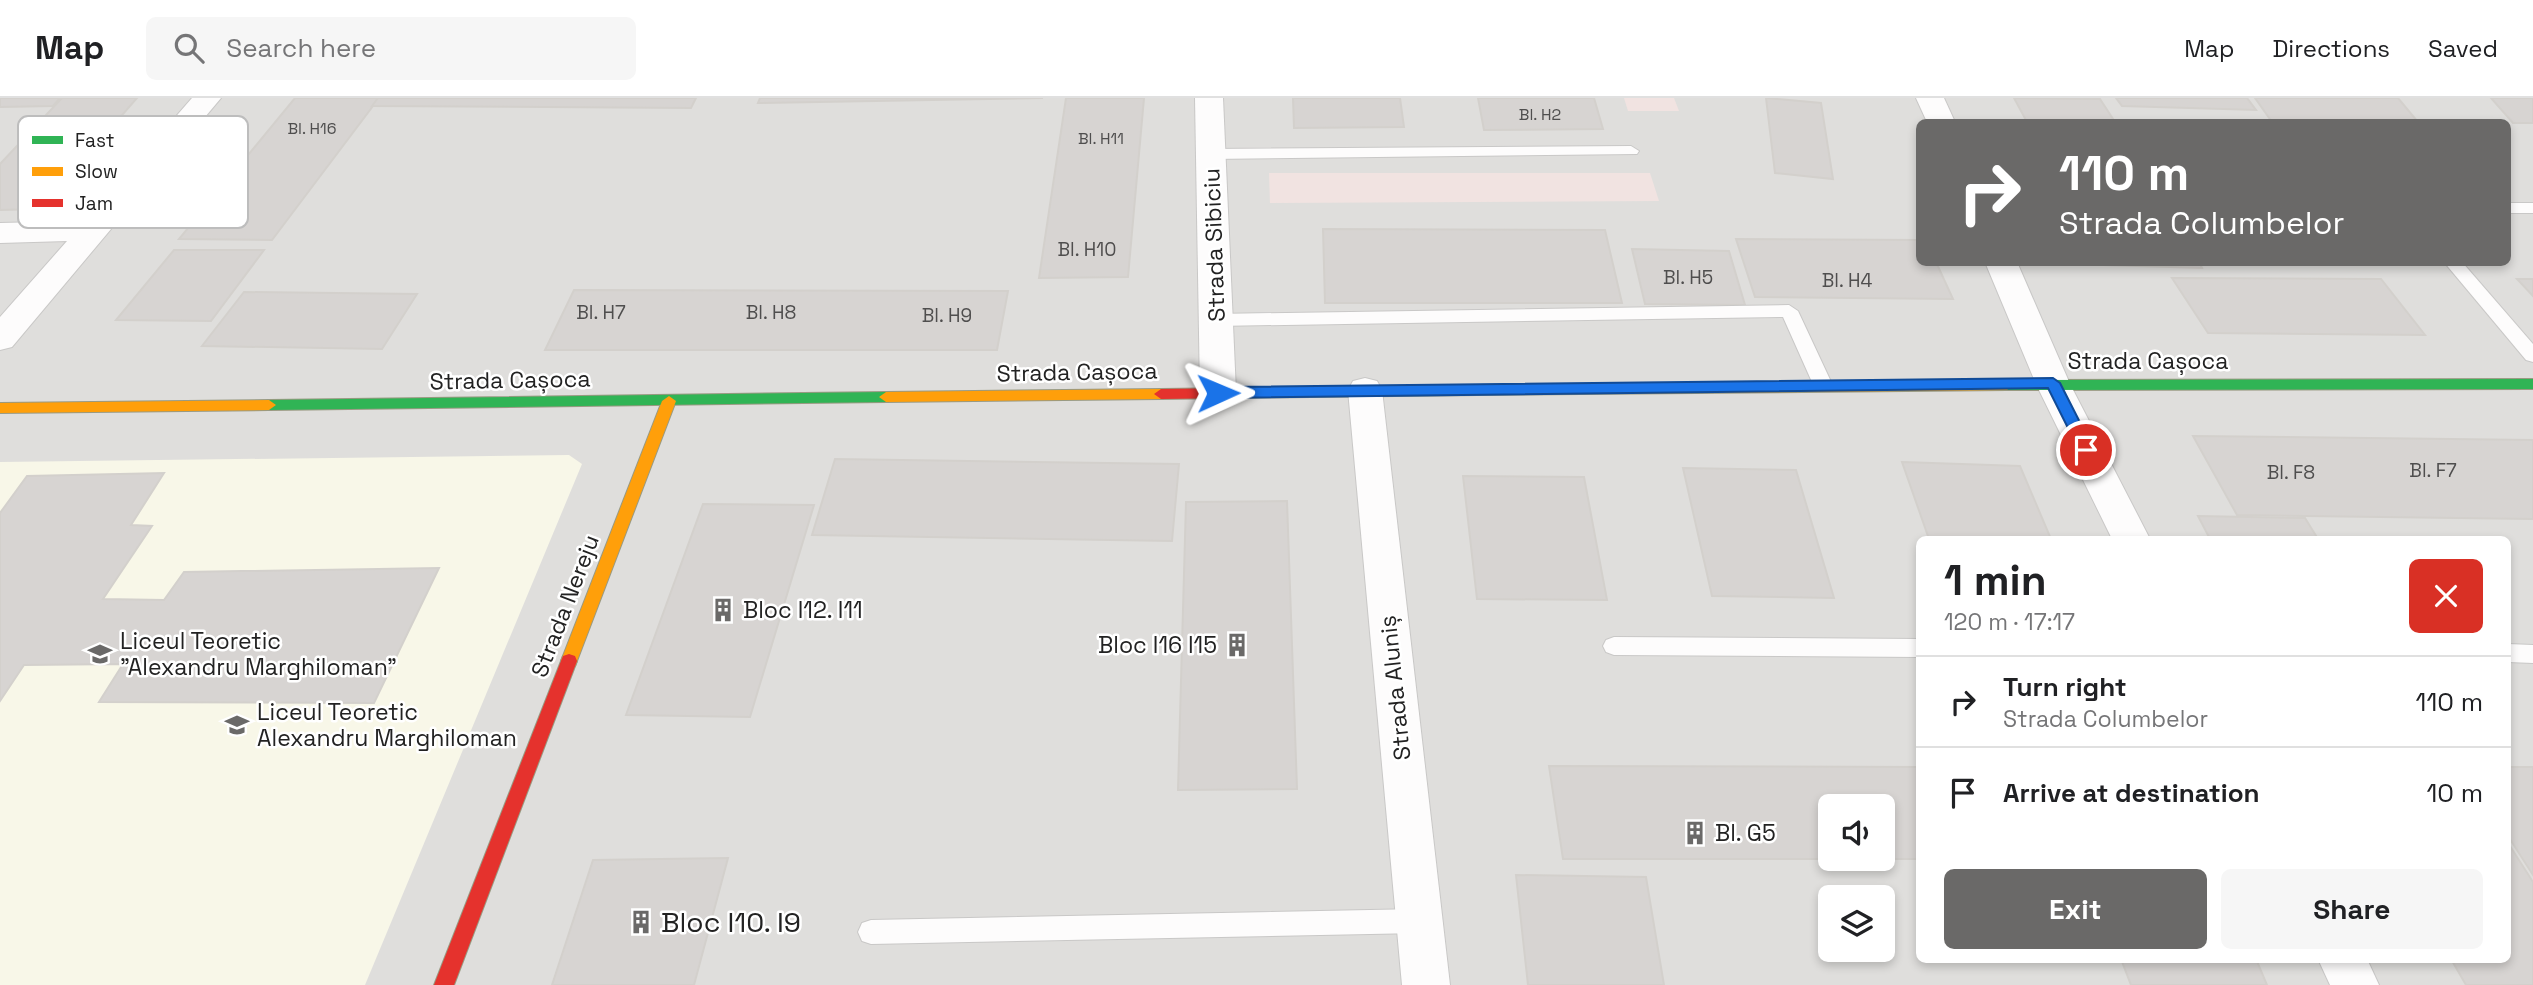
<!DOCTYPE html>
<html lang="en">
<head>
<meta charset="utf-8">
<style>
	:root { --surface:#fff; --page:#f6f6f6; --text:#202124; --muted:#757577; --line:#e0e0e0; --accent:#6a6968 }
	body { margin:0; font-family:"Space Grotesk",sans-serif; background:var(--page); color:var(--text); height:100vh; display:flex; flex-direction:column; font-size:26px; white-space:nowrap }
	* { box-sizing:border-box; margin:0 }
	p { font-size:23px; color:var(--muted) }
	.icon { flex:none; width:38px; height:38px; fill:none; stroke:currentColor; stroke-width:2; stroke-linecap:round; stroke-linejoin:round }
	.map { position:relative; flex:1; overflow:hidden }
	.side { position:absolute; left:1916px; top:438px; width:595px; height:427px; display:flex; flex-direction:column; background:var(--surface); border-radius:10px; box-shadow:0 4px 10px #0003 }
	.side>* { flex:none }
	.banner { position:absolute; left:1916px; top:21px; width:595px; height:147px; border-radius:10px; box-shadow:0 4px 10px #0003; background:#6a6968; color:#fff; overflow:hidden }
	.buttons { position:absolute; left:1818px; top:696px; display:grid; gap:14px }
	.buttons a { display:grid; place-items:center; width:77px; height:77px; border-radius:10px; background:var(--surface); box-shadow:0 4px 10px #0003; font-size:35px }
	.pin { position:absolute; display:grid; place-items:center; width:60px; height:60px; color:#fff; margin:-30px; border:4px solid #fff; border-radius:50%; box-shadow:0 2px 7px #0007 }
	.me { position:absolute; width:77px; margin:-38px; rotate:89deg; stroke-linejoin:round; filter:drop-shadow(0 0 5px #0008) }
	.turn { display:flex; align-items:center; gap:24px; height:147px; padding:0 28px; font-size:32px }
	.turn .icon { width:91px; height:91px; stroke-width:2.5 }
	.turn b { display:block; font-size:49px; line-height:60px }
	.round { display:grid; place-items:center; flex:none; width:74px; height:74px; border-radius:10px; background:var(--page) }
	.summary { display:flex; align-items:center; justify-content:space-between; height:119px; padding:0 28px }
	h1 { font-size:42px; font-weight:700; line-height:52px }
	.action { display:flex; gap:14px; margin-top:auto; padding:14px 28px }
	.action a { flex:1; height:80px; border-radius:10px; background:var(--accent); color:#fff; font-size:28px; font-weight:700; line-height:80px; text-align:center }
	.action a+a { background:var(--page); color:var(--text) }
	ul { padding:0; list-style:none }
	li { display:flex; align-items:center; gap:21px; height:91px; padding:0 28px; border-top:2px solid var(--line) }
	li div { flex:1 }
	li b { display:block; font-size:26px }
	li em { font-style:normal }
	header { display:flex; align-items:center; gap:42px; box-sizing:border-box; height:98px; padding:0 35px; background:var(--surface); border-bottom:2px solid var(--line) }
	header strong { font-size:33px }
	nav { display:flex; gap:38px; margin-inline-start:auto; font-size:24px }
	.search { width:490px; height:63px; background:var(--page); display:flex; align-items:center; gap:18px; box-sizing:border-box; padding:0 24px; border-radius:10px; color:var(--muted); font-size:26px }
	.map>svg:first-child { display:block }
</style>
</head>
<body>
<header>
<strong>Map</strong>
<div class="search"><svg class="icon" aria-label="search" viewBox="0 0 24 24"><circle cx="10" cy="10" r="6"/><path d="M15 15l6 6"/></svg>Search here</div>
<nav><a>Map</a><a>Directions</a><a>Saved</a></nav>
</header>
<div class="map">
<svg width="2533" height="887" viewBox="0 0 2533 887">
	<rect width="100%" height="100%" fill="#f0eeeb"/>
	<path fill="#dfdedc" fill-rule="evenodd" d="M0 0H2533V887H0ZM1920 24H2508V164H1920ZM1920 441H2508V861H1920ZM1830 709H1883V761H1830ZM1830 800H1883V852H1830Z"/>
	<g fill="#f1e3e1">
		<polygon points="1624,0 1674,0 1679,13 1628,13"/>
		<polygon points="1269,75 1650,75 1659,103 1270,105"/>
	</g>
	<polygon fill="#f8f7e8" points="569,357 582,366 365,887 0,887 0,364"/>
	<g fill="#d7d4d2" stroke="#d3d0cc" stroke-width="2">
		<polygon points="0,0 60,0 53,8 0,9"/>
		<polygon points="62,0 137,0 40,111 0,112 0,66"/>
		<polygon points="295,0 379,0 272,142 179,141"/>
		<polygon points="378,0 696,0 691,10 372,8"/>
		<polygon points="760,0 1043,0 758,5"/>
		<polygon points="1066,0 1144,0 1128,179 1039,180"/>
		<polygon points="1293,0 1400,0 1404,29 1294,30"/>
		<polygon points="1478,0 1594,0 1603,31 1484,32"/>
		<polygon points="1766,0 1821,5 1833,81 1775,75"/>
		<polygon points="2014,0 2100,1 2115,24 2027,24"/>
		<polygon points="2116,0 2247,0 2256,12 2122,8"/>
		<polygon points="2255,0 2398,0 2418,24 2272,24"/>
		<polygon points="2491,0 2533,0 2533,25 2513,25"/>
		<polygon points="1323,131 1605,132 1622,205 1325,205"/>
		<polygon points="1736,141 1920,142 1920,164 1936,164 1953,201 1755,199"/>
		<polygon points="1632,151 1729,153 1745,207 1645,206"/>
		<polygon points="174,152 264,152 211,223 116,222"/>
		<polygon points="2101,164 2199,164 2202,170 2103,167"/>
		<polygon points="2172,180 2381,181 2425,237 2208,235"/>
		<polygon points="2517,181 2533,181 2533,198"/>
		<polygon points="574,192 1008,193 997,252 545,252"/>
		<polygon points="244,194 417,196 382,251 202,248"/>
		<polygon points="2193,338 2533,342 2533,421 2237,417"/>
		<polygon points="835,361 1179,366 1172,443 812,437"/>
		<polygon points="1902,364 2020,368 2051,441 1929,441"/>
		<polygon points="1683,370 1796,372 1834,500 1712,498"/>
		<polygon points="164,375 131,427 152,428 103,501 164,502 184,474 439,470 374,605 99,604 123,566 24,567 0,603 0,415 27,378"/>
		<polygon points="1463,378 1584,379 1607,502 1477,501"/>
		<polygon points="1287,403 1297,691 1178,692 1186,404"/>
		<polygon points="703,406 814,407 750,619 626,617"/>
		<polygon points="2198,418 2305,420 2318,441 2210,441"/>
		<polygon points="1549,668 1920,669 1920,761 1851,761 1883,761 1883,709 1830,709 1830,761 1563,761"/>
		<polygon points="2508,669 2533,669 2533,777 2508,738"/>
		<polygon points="2508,745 2533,784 2533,887 2466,887 2451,861 2508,861"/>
		<polygon points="728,760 694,887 552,887 593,762"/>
		<polygon points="1516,777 1646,779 1664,887 1528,887"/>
		<polygon points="2121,861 2256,861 2267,887 2131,887"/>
	</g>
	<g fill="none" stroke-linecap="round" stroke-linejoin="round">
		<g stroke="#c9c8c7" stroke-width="2">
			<g id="lane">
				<polygon points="1631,48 1639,53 1637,56 1211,61 1203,56 1211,51"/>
				<rect x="2508" y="105" width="25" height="10"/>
				<polygon points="2444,164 2462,164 2533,246 2533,264 2526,262"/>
				<polygon points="1789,207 1798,213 1833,288 1830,293 1816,293 1783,219 1216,228 1207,222 1216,216"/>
				<polygon points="1614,539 1920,541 1920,559 1614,557 1606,554 1603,548 1606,542"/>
				<polygon points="2508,546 2533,547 2533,565 2508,564"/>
				<polygon points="1420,811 1429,814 1433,823 1429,832 1420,835 871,846 862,843 858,834 862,825 871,822"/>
			</g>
		</g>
		<g stroke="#c9c8c7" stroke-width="2">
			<g id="street">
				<polygon points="192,0 221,0 12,249 0,252 0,219 67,143 0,145 0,125 85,123"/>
				<polygon points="1195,0 1223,0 1236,294 1230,303 1218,306 1206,303 1200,294"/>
				<polygon points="1916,0 1944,0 1955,24 1927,24"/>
				<polygon points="1985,164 2017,164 2070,286 2150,441 2112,441 2036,286"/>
				<polygon points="1365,280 1377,283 1382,292 1450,887 1402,887 1348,292 1353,283"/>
				<polygon points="2318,861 2367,861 2379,887 2330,887"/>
			</g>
		</g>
		<g stroke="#999a82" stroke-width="2">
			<g id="fast">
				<polygon points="2533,281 2533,291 2007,292 2000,287 2007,282"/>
				<polygon points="886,294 893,299 886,304 269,312 262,307 269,302"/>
			</g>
		</g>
		<g stroke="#999a82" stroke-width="2">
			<g id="slow">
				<polygon points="2007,282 2014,287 2007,292 1478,297 1471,292 1478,287"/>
				<polygon points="1161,291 1168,296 1161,301 886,304 879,299 886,294"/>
				<polygon points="669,298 676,303 577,563 575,568 569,570 563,568 561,563 662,303"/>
				<polygon points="269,302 276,307 269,312 0,315 0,305"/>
			</g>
		</g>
		<g stroke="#999a82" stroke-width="2">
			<g id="jam">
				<polygon points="1478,287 1485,292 1478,297 1161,301 1154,296 1161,291"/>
				<polygon points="569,556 575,558 577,563 454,887 434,887 561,563 563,558"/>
			</g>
		</g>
		<use href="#lane" fill="#fdfcfc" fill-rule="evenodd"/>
		<use href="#street" fill="#fdfcfc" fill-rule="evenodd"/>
		<use href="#fast" fill="#30b455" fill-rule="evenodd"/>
		<use href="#slow" fill="#ff9f0a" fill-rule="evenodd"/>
		<use href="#jam" fill="#e5322d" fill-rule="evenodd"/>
	</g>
	<polygon fill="#1a73e8" stroke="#114b97" stroke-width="2" points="2053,280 2060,285 2094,352 2091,356 2081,356 2048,290 1218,300 1211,295 1218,289"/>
	<defs>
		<g id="building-bare" transform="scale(1.89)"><path d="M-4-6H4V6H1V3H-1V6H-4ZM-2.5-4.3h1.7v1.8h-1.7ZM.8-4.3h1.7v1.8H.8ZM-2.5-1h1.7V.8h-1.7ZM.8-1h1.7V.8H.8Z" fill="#6a6968" stroke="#fff" stroke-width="2.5" paint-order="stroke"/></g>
		<g id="school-bare" transform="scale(1.89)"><path d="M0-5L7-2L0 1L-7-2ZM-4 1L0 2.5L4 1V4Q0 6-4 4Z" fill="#6a6968" stroke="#fff" stroke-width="2.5" paint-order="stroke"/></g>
	</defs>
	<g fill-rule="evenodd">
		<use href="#building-bare" x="723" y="512"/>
		<use href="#building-bare" x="1237" y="547"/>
		<use href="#school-bare" x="100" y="556"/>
		<use href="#school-bare" x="237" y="627"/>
		<use href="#building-bare" x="1695" y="735"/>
		<use href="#building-bare" x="641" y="824"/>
	</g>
	<g text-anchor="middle" stroke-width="5" stroke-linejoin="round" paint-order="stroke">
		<g font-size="16" fill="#4f4e4e">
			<text x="1540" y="22">Bl. H2</text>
			<text x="312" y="36">Bl. H16</text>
			<text x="1101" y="46">Bl. H11</text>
		</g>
		<g font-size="19" fill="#4f4e4e">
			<text x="1087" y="158">Bl. H10</text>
			<text x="1688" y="186">Bl. H5</text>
			<text x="1847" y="189">Bl. H4</text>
			<text x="601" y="221">Bl. H7</text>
			<text x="771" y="221">Bl. H8</text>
			<text x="947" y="224">Bl. H9</text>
			<text x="2433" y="379">Bl. F7</text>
			<text x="2291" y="381">Bl. F8</text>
		</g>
		<g font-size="23" fill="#222" stroke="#fff">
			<text transform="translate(1214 147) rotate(-92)" y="8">Strada Sibiciu</text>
			<text x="2148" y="271">Strada Cașoca</text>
			<text transform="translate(1077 274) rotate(-1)" y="8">Strada Cașoca</text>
			<text transform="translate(510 282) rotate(-1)" y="8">Strada Cașoca</text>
			<text transform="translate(565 508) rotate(-69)" y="8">Strada Nereju</text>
			<text transform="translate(1395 590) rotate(-96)" y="8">Strada Aluniș</text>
		</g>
		<g font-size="23" fill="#222" stroke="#fff" text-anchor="start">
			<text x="743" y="520">Bloc I12. I11</text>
			<text x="120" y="551">Liceul Teoretic<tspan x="120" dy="26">"Alexandru Marghiloman"</tspan></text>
			<text x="1217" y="555" text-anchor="end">Bloc I16 I15</text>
			<text x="257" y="622">Liceul Teoretic<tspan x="257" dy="26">Alexandru Marghiloman</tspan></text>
			<text x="1715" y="743">Bl. G5</text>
		</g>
		<g font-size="28" fill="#222" stroke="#fff" text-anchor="start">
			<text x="661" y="834">Bloc I10. I9</text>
		</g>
	</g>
	<rect x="18" y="18" width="230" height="112" rx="10" fill="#fff" stroke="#bdbdbd" stroke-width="2"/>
	<rect x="32" y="38" width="31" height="8" fill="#30b455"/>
	<rect x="32" y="69" width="31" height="9" fill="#ff9f0a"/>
	<rect x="32" y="101" width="31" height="8" fill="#e5322d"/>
	<g font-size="19" fill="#222">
		<text x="75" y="49">Fast</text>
		<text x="75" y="80">Slow</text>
		<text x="75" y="112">Jam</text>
	</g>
</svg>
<div class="buttons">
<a><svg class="icon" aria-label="sound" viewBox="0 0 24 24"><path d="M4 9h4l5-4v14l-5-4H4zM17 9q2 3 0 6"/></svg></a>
<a><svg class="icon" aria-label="layers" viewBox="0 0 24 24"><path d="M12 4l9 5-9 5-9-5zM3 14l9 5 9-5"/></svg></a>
</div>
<div class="pin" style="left:2086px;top:352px;background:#d93025"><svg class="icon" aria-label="arrive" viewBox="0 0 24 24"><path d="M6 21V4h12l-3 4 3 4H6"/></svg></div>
<svg class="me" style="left:1218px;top:295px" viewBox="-20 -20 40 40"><path d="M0-17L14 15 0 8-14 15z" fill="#1a73e8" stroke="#fff" stroke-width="4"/></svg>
<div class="banner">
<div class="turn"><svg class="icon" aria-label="right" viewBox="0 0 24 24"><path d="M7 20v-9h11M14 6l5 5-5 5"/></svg><div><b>110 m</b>Strada Columbelor</div></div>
</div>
<section class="side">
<div class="summary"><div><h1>1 min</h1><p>120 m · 17:17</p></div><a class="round" style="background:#d93025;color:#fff"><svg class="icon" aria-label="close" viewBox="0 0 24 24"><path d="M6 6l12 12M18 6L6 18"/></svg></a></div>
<ul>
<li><svg class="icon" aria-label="right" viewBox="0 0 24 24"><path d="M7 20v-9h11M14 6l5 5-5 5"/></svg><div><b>Turn right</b><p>Strada Columbelor</p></div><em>110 m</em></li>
<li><svg class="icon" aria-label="arrive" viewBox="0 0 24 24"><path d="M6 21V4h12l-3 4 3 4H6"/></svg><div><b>Arrive at destination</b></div><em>10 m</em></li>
</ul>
<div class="action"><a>Exit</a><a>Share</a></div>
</section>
</div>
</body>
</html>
